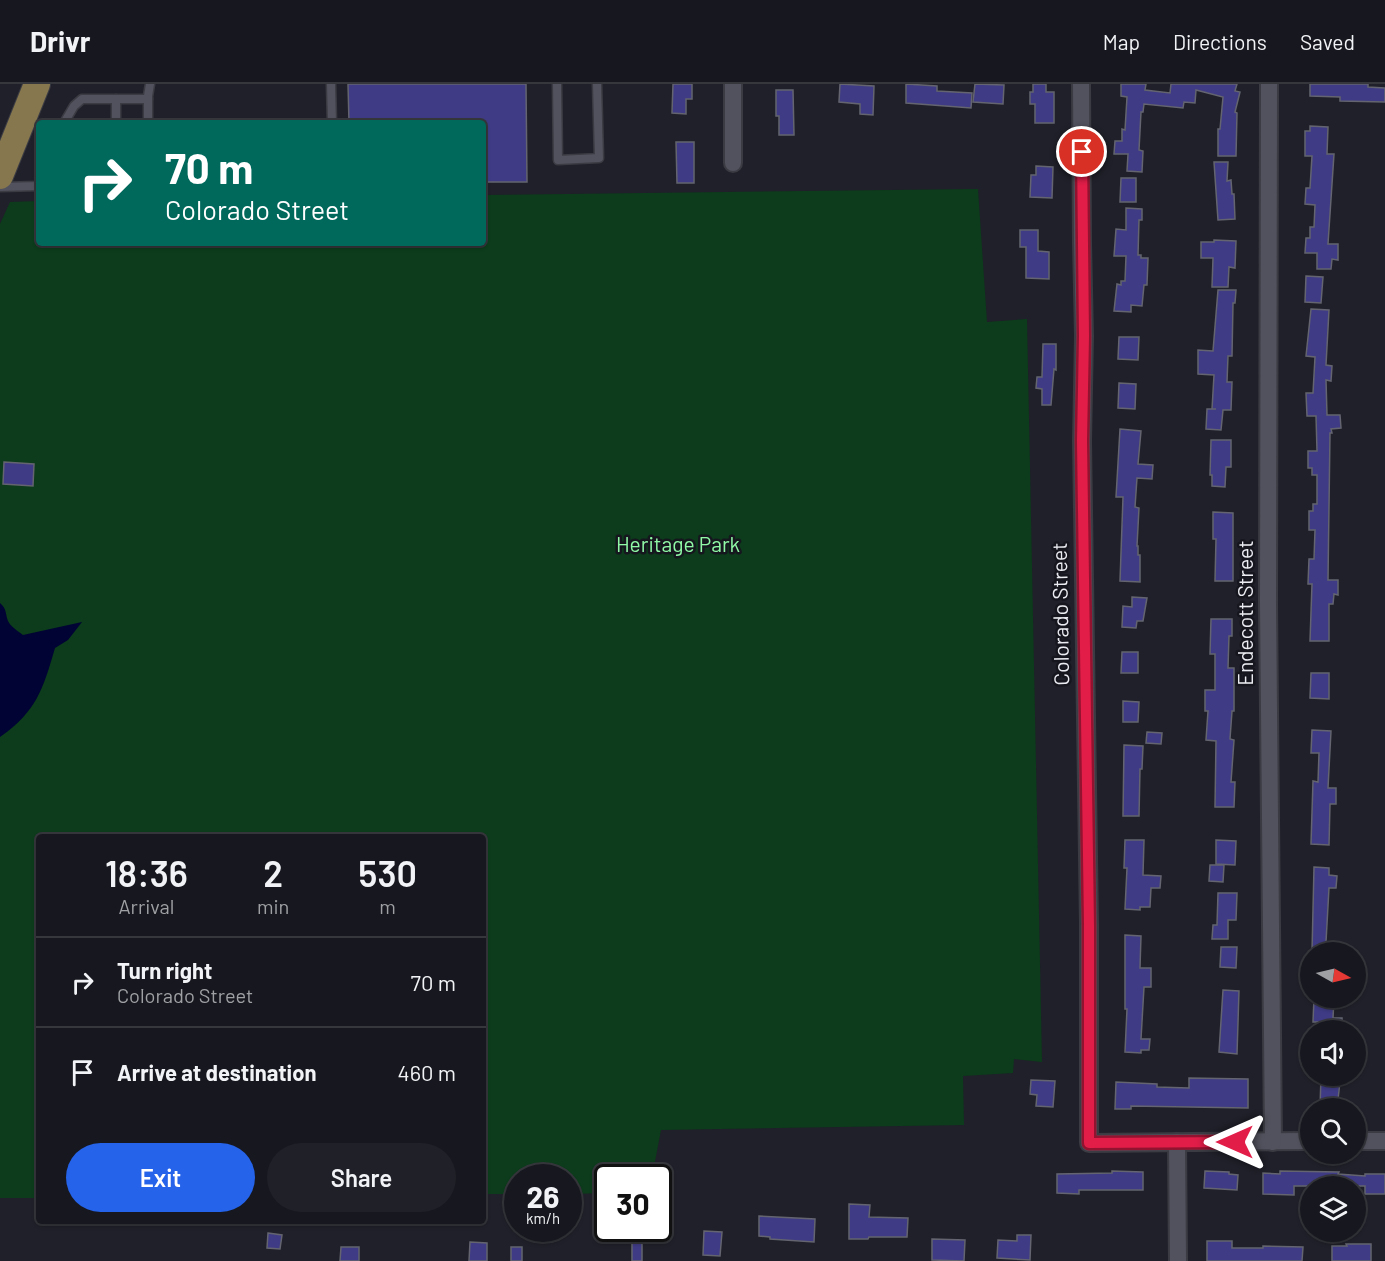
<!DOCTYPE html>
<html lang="en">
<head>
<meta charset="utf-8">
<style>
	:root { --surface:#17181f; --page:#202128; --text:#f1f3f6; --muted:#9ea0a4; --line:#36373d; --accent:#2563eb }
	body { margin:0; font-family:Barlow,sans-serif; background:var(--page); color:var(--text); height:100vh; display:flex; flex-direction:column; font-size:22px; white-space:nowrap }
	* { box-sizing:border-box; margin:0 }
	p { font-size:20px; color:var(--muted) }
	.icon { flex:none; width:33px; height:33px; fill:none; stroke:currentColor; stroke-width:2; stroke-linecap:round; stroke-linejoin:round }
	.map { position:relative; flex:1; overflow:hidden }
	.drawer { position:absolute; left:36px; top:750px; width:450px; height:390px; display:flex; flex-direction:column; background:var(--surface); border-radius:6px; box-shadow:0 2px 4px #0004,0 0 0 2px var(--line) }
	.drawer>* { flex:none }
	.banner { position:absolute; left:36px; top:36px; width:450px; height:126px; border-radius:6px; box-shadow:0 2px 4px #0004,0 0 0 2px var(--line); background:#00695c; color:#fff; overflow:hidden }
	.needle { width:39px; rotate:98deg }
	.tools { position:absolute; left:1300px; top:858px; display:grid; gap:12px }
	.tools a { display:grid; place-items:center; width:66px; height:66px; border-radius:50%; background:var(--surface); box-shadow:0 2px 4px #0004,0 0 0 2px var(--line); font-size:30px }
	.speed { position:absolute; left:504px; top:1080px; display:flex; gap:12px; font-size:30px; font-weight:700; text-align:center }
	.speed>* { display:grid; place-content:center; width:78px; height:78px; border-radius:50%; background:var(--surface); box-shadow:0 2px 4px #0004,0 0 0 2px var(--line); line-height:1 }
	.speed small { font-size:15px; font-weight:400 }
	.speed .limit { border:3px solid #111; border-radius:9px; background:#fff; color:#111 }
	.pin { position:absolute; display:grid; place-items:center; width:51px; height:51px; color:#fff; margin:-26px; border:3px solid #fff; border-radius:50%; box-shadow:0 2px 6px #0007 }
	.me { position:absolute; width:66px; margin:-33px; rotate:270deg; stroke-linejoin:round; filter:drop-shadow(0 0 4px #0008) }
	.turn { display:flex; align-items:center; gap:21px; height:126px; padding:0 30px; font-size:27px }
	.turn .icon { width:78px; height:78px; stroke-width:2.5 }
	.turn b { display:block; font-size:42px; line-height:51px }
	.eta { display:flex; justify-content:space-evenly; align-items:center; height:102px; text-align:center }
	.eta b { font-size:36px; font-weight:600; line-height:42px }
	.cta { display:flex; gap:12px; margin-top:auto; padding:12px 30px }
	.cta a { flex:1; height:69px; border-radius:36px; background:var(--accent); color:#fff; font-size:24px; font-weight:600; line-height:69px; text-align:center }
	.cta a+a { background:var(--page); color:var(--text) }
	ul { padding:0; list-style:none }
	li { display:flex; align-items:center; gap:18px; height:90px; padding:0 30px; border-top:2px solid var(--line) }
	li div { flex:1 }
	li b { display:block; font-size:22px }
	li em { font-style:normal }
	header { display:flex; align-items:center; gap:36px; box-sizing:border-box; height:84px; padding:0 30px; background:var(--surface); border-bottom:2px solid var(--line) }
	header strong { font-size:28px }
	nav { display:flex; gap:33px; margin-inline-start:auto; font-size:21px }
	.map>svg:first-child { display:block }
</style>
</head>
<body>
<header>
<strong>Drivr</strong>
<nav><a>Map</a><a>Directions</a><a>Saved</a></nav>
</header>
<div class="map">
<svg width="1385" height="1177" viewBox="0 0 1385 1177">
	<rect width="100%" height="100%" fill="#1f2029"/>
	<polygon fill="#0c3c1b" points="978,105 987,238 1027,235 1042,978 1014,975 1013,989 963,992 964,1041 661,1046 652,1093 608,1094 607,1109 569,1110 568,1094 518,1094 517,1110 483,1110 483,753 39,753 39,1114 0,1114 0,140 10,118 39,117 39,159 483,159 483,111"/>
	<path fill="#000333" d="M0 519C7 525 5 529 8 537 11 543 18 547 23 551L82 538 68 556 55 564C43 605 37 627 0 653Z"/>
	<g fill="#3f3b85" stroke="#63646f" stroke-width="1.5">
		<polygon points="348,0 526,0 527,98 483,98 483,39 349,39"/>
		<polygon points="673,0 692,0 692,15 686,15 686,30 672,29"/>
		<polygon points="840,0 874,2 873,31 860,30 860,20 839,18"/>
		<polygon points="906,0 937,2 937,7 972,9 971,24 906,19"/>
		<polygon points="975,0 1004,1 1003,20 973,18"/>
		<polygon points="1033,0 1046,0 1046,8 1054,8 1054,39 1035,39 1035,20 1030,20 1030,8 1033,8"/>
		<polygon points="1121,0 1146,0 1145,6 1170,9 1171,0 1237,0 1235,7 1240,8 1235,28 1237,29 1236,72 1218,72 1218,45 1220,45 1223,13 1196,6 1195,19 1184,18 1183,24 1144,20 1143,28 1141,28 1139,66 1143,67 1142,88 1127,87 1128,70 1114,70 1115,57 1122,57 1122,45 1125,46 1127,13 1121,12"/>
		<polygon points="1310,0 1368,0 1368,3 1385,4 1385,18 1340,17 1340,13 1310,12"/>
		<polygon points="776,6 793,6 794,51 779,51 779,32 776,32"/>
		<polygon points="1310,42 1328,43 1327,70 1334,70 1328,160 1338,160 1338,176 1332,175 1331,185 1317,185 1317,169 1305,169 1306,154 1310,154 1310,143 1314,143 1315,121 1305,120 1306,104 1310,104 1312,72 1305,72 1305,47 1310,47"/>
		<polygon points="676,58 694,58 694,99 677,99"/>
		<polygon points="1214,78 1228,78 1227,97 1231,96 1232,110 1234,110 1235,135 1218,136"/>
		<polygon points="1036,82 1053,83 1052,114 1030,113 1031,91 1036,91"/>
		<polygon points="1121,94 1136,94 1136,118 1120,118"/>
		<polygon points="1126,124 1142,125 1142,136 1139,136 1138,171 1141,171 1141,174 1148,174 1147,201 1144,201 1142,222 1131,221 1131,228 1114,227 1117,200 1121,201 1121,197 1125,197 1126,172 1114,172 1116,145 1126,146"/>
		<polygon points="1020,146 1038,146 1038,167 1049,168 1049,195 1026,194 1026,163 1020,163"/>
		<polygon points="1214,156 1236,157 1235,184 1229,183 1228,203 1212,203 1213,174 1201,174 1201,158 1214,158"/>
		<polygon points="1306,192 1323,193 1321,219 1305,218"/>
		<polygon points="1218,206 1236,206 1235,219 1233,219 1232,272 1228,272 1227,298 1232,298 1231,326 1223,326 1221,346 1206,345 1207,325 1216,325 1212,325 1214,291 1198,290 1198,266 1213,267"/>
		<polygon points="1311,225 1329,226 1326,281 1332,282 1331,297 1326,296 1327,331 1340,331 1341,344 1331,345 1332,349 1330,349 1328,496 1338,496 1338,511 1334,510 1333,520 1329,520 1329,557 1310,557 1312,500 1308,500 1309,475 1314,475 1315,446 1309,446 1309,427 1313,427 1313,420 1317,420 1317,391 1312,391 1312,384 1308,384 1308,367 1317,367 1316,332 1307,332 1306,309 1313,309 1315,273 1306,272"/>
		<polygon points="1119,253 1139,253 1138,276 1118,275"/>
		<polygon points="1043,260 1056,260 1056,286 1054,285 1051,321 1042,321 1042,305 1036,304 1037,293 1042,293"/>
		<polygon points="1119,299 1136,300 1135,325 1118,324"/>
		<polygon points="1120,345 1141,347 1138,380 1153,381 1152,395 1137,394 1135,423 1139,424 1137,462 1138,462 1138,471 1140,471 1140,498 1120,497 1123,413 1116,413"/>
		<polygon points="1211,356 1231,356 1231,383 1226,383 1225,403 1212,402 1212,391 1210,391"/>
		<polygon points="4,378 34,380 33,402 3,400"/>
		<polygon points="1213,428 1233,429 1233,497 1215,497 1216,455 1213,455"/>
		<polygon points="1132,513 1147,514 1143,537 1137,537 1136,544 1122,543 1123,522 1132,523"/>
		<polygon points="1211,535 1232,535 1232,552 1229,552 1228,584 1234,584 1234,627 1232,627 1230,655 1234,656 1231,698 1235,698 1234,723 1215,723 1216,657 1206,656 1208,627 1205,627 1205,606 1215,606 1215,570 1210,570"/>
		<polygon points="1122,568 1138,568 1138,589 1121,589"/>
		<polygon points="1311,589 1329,589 1329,615 1310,614"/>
		<polygon points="1123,617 1139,618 1138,638 1123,638"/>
		<polygon points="1312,646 1331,647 1328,704 1336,704 1336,720 1330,720 1329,761 1311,760 1313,697 1318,698 1319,669 1311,669"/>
		<polygon points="1147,648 1162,649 1161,660 1146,659"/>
		<polygon points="1124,661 1143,662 1142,685 1140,685 1139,732 1123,732"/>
		<polygon points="1125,756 1144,756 1143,791 1161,792 1160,804 1151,804 1150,823 1140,823 1140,826 1125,825 1127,784 1124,784"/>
		<polygon points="1216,756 1236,757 1235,781 1216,780"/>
		<polygon points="1210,781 1224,781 1223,798 1209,797"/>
		<polygon points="1314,783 1329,784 1329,791 1337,792 1336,804 1329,804 1326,858 1331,858 1330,868 1312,868"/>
		<polygon points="1218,809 1237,809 1236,836 1228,836 1228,855 1212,855 1213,841 1217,841"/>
		<polygon points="1125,851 1141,852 1140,884 1151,884 1151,903 1144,903 1141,955 1150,955 1149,966 1141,966 1141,969 1125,968 1127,925 1125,925"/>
		<polygon points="1221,863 1237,863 1236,884 1220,883"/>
		<polygon points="1223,906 1239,907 1237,970 1219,968"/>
		<polygon points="1314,914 1334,915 1333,934 1342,934 1342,946 1321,946 1321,938 1313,938"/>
		<polygon points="1321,992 1339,992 1338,998 1340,998 1337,1024 1320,1024"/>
		<polygon points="1189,994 1248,995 1248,1024 1131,1022 1131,1025 1115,1025 1116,998 1157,1000 1157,1003 1189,1004"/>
		<polygon points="1031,996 1055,997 1053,1023 1036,1022 1037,1011 1030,1010"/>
		<polygon points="1112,1087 1143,1088 1143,1106 1079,1106 1079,1110 1057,1109 1057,1090 1112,1089"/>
		<polygon points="1205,1087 1229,1088 1229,1090 1238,1091 1237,1106 1204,1104"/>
		<polygon points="1280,1087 1339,1088 1338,1090 1365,1092 1365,1090 1385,1090 1385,1110 1365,1110 1365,1102 1294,1102 1294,1111 1263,1110 1263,1089 1280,1090"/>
		<polygon points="849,1120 870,1121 869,1133 908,1134 907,1153 869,1153 868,1155 849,1155"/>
		<polygon points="759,1132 815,1135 814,1158 770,1155 770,1153 759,1152"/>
		<polygon points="704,1147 722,1148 720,1172 703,1171"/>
		<polygon points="268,1149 282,1151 280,1165 267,1164"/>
		<polygon points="1017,1151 1031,1151 1030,1176 997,1174 998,1156 1017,1157"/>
		<rect x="632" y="1153" width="10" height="24"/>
		<polygon points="932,1155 965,1156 964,1177 932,1176"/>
		<polygon points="1207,1157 1232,1157 1232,1164 1263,1164 1263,1162 1303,1163 1302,1177 1207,1177"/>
		<polygon points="470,1158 487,1159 487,1177 469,1177"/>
		<polygon points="1346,1160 1371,1160 1371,1177 1332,1177 1332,1162 1347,1162"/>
		<polygon points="341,1163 359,1163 359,1177 340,1177"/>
		<rect x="511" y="1163" width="11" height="14"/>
	</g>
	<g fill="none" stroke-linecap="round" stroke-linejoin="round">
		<g stroke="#3b3b43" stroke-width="11">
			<g id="service">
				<polyline points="331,0 332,39"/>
				<polyline points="557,0 558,76 599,74 597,0"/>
				<polyline points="64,39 74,22 82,15 148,15"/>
				<polyline points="116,39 116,15"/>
				<polyline points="148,39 148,12 150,0"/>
				<polyline points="0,103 39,102"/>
			</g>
		</g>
		<g stroke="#3b3b43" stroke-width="20">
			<g id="minor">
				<polyline points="1081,0 1082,159 1084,252 1082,357 1089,841 1089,1059 1311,1057"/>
				<polyline points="1269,0 1268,519 1273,1058"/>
				<polyline points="733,79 733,0"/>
				<polyline points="1356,1057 1385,1057"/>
				<polyline points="1177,1058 1178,1177"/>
			</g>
		</g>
		<g stroke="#3b3b43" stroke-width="28">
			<polyline id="primary" points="0,92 37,0"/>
		</g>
		<use href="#service" stroke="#51525d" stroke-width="8"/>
		<use href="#minor" stroke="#51525d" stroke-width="16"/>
		<use href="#primary" stroke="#86774e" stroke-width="26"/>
	</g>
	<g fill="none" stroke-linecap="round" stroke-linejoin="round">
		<g stroke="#92132f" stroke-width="15">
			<polyline id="route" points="1082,68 1084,252 1082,357 1089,841 1089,1059 1235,1058"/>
		</g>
		<use href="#route" stroke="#e11d48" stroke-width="10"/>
	</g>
	<g text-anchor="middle" stroke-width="5" stroke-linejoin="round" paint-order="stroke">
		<g font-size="21" fill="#8ff9a6" stroke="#16161f">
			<text x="678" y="468">Heritage Park</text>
		</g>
		<g font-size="21" fill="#ebebf2" stroke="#16161f">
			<text transform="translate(1246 529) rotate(-90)" y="7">Endecott Street</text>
			<text transform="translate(1061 530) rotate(-91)" y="7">Colorado Street</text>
		</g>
	</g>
</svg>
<div class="tools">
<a><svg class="needle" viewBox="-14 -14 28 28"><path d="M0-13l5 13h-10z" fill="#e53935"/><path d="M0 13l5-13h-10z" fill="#9ea0a4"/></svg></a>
<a><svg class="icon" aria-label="sound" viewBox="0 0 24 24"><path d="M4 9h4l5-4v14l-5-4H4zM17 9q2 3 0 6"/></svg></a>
<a><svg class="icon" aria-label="search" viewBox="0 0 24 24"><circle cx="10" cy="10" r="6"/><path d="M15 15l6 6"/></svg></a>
<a><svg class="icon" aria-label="layers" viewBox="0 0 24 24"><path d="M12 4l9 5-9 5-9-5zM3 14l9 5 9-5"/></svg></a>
</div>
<div class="speed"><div>26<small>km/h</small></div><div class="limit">30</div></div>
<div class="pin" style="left:1082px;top:68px;background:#d93025"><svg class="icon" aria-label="arrive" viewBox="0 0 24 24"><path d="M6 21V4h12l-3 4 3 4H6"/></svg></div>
<svg class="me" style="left:1235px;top:1058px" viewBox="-20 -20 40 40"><path d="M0-17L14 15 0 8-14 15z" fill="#e11d48" stroke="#fff" stroke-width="4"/></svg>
<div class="banner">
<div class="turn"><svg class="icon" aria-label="right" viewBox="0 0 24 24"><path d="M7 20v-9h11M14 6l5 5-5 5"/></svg><div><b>70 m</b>Colorado Street</div></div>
</div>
<section class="drawer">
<div class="eta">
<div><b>18:36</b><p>Arrival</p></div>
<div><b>2</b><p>min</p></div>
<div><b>530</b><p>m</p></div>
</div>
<ul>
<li><svg class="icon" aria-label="right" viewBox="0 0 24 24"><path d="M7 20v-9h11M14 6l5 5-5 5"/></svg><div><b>Turn right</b><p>Colorado Street</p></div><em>70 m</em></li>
<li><svg class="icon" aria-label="arrive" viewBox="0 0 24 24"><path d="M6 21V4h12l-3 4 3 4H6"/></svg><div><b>Arrive at destination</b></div><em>460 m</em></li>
</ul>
<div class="cta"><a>Exit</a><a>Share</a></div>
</section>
</div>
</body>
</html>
